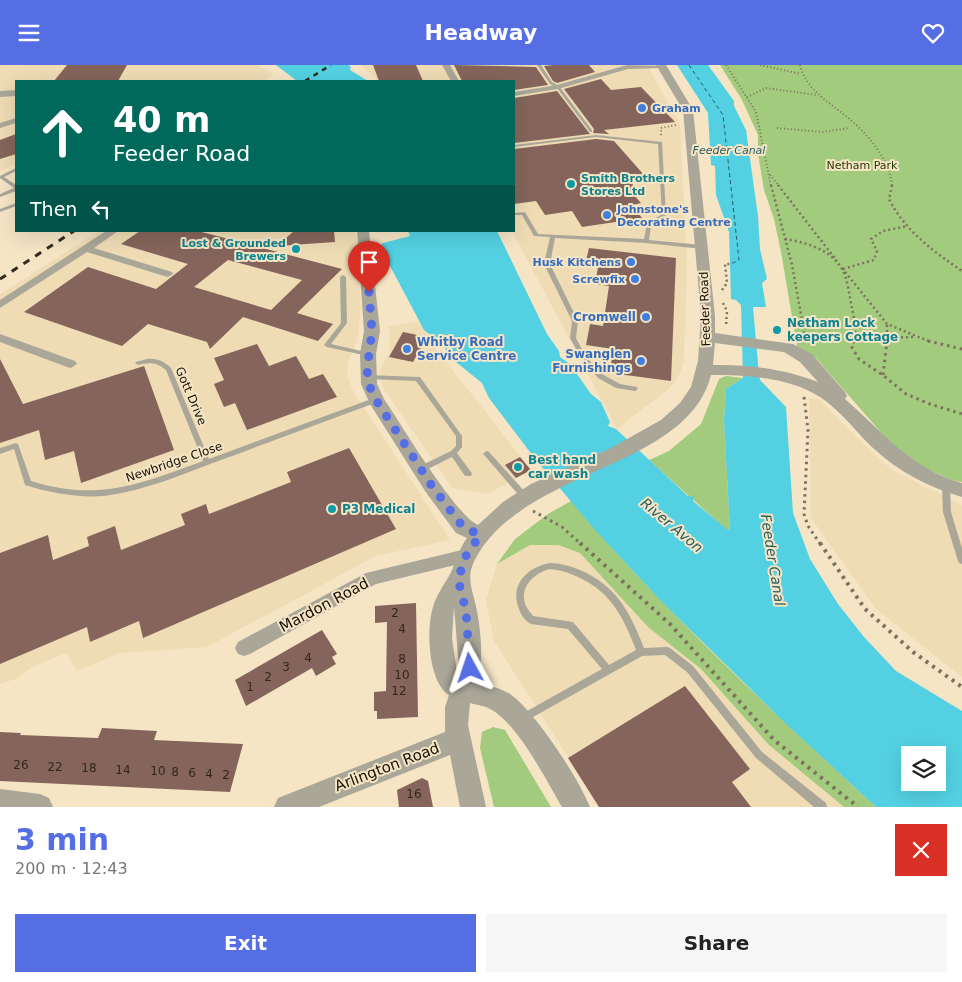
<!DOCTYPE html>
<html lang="en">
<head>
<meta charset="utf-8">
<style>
	:root { --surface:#fff; --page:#f6f6f6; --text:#222; --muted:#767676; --accent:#556ee4 }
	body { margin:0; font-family:"DejaVu Sans",sans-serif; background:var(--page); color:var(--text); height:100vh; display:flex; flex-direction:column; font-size:19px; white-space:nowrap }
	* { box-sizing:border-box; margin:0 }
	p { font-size:16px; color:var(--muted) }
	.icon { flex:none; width:28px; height:28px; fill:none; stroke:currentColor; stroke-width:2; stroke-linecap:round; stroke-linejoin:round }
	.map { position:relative; height:742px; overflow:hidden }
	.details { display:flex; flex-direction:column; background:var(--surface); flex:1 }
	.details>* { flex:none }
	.top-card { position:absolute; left:15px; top:15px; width:500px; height:152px; border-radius:0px; box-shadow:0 5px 20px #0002; background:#00695c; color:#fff; overflow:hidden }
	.fabs { position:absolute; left:901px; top:681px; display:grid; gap:10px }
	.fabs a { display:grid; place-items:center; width:45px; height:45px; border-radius:0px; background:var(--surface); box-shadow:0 5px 20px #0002; font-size:25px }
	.pin { position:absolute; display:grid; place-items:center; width:42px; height:42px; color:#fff; margin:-51px -21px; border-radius:50% 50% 50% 0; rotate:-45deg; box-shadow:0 0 5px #0007 }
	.pin .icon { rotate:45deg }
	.me { position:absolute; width:55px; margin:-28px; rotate:355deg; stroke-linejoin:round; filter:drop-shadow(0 0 4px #0008) }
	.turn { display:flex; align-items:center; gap:18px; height:105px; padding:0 15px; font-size:22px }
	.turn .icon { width:65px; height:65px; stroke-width:2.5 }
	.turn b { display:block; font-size:35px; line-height:42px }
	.then { display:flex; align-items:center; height:48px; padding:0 15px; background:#0003; gap:10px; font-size:19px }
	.round { display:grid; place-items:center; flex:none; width:52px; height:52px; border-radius:0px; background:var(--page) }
	.head { display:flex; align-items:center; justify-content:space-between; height:85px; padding:0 15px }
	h1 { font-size:30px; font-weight:700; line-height:38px; color:var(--accent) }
	.primary-button { display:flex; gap:10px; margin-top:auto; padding:10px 15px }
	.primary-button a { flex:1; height:58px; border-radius:0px; background:var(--accent); color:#fff; font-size:20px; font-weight:700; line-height:58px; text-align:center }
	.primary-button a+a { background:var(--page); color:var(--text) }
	header { display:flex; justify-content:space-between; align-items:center; height:65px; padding:0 15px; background:var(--accent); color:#fff; font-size:22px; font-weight:700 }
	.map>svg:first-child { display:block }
</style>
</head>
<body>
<header><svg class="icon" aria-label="menu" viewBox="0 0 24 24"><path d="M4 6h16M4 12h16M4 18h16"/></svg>Headway<svg class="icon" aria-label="heart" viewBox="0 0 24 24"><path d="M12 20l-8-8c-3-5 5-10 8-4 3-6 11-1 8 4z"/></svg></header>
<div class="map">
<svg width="962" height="742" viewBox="0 0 962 742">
	<rect width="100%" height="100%" fill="#f5e5c5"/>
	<g fill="#efdcb5">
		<polygon points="0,0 257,0 274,9 264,16 16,16 16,99 0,106"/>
		<polygon points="360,0 647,0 680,59 687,198 684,297 680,308 672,321 617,364 512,166 514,16 379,16"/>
		<polygon points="99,166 355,166 361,243 357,277 349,294 347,309 352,324 450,475 376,491 207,582 120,588 77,606 66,588 32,602 18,613 0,619 0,229"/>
		<polygon points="419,256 433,280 531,405 488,429 452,423 385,326 381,315 380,304 390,286 389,261"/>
		<polygon points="809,333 819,334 859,375 892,405 962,440 962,612 876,544 811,453"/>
		<polygon points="530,480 558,480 580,488 648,562 701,604 769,680 844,742 600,742 494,576 486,535 497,499"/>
	</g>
	<g fill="#a3cb7e">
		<polygon points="720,0 962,0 962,417 952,415 921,401 892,380 816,293 797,281 781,187 774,154 764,125 758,89 758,70 742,35"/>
		<polygon points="726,311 743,313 726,324 724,356 730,465 728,466 649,395 669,386 701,359 719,314"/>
		<path d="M571 436C664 546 770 644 876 742H844L769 680 701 604 648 562 580 488 558 480H530L497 499 515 474 548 449Z"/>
		<polygon points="493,662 505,665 551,742 494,742 480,683 482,667"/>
	</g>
	<g fill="#53d1e2" fill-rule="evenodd">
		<polygon points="276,0 348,0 351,2 350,5 368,16 297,16"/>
		<path d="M677 0H708L734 36V41L746 65 758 151 760 184 767 214 762 218 766 242H753L759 310 760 315 786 342 793 448 810 494 838 539 864 572 896 606 962 646V742H876L785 658 662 537 595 465 536 395 489 333 482 318 451 293 443 280 424 265 380 182 383 178 410 171 408 166H497L547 269 559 286 560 292 570 299 591 329 601 337 610 357 608 361 616 364 688 431 694 432 693 436 728 465H730L724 356 726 324 743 313 741 240 736 235 731 234 729 167 716 130 715 101 711 100 708 48ZM910 690H938V718H910Z"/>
	</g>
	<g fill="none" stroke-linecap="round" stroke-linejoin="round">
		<polyline stroke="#275c63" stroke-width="1" stroke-dasharray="4 3" stroke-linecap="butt" points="689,0 723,50 739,195 731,199"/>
	</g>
	<g fill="#85655b" fill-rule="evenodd">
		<polygon points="67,0 127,0 118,16 54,16"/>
		<polygon points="373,0 416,0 423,16 379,16"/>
		<polygon points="454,0 536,2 548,20 514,25 514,16 462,16"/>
		<polygon points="554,0 589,0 595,7 557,18 553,16 544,1"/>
		<polygon points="601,14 611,25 641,22 675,57 604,65 609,69 593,68 594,64 564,24"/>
		<polygon points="557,26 590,69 514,78 514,33"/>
		<polygon points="16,69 16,89 0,94 0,75"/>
		<polygon points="596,74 614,76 644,110 644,112 628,114 639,127 636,128 638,130 634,130 641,138 632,140 642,153 582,162 572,146 545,150 536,136 514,139 514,84"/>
		<path d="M140 166H198L342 204 297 248 333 259 318 276 243 252 210 284 207 277 148 259 122 281 24 247 88 202 156 224 188 199 121 179ZM228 195 302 215 271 245 194 222Z"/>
		<polygon points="294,166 334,166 335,177 277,181"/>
		<polygon points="589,183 676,193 671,316 610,308 613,284 586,280 590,259 603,261 609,221 595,219 598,202 585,200"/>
		<polygon points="403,267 427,272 413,297 389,292"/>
		<polygon points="257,279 269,301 296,291 309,314 323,309 337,332 247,365 235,338 224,342 214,319 224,315 214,293"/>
		<polygon points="0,294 23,339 144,301 174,385 81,418 74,386 45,395 39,365 0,378"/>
		<polygon points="349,383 396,464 143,573 139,556 90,577 87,562 0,599 0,488 48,470 53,495 89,481 87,472 115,461 121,485 185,460 181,449 206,439 209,449 291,417 287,407"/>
		<polygon points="520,392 531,405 516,413 505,400"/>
		<polygon points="416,538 418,652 377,654 377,646 374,646 374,627 386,626 387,557 375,558 375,541"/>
		<polygon points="322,565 337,589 332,592 336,599 316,611 312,603 246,641 235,615"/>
		<polygon points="685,621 750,704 732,717 751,742 599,742 568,693"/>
		<polygon points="102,663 157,666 154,675 243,679 230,727 0,716 0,667 21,668 20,670 98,673"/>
		<polygon points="422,713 428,716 433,742 399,742 397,725"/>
	</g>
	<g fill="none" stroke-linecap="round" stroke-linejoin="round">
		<g stroke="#7c725d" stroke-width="2" stroke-dasharray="1 2.5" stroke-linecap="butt">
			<polyline points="726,0 756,47 771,121"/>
			<polyline points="760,0 801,9"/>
			<path d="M800 0C806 24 827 36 846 51 866 67 890 94 892 121"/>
			<polyline points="747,32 766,23 817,30"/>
			<polyline points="777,63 823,67 849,63"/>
			<polyline points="661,70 661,63 676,60"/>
			<polyline points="770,110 779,121"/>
		</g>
		<g stroke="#7c725d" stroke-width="2.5" stroke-dasharray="2 3" stroke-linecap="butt">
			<polyline points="771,120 792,200 806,277"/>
			<polyline points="778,120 837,196"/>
			<path d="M892 120 889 134C905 166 933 186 962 206"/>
			<path d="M785 174C804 177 829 184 840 201 848 212 849 230 852 243 854 253 858 267 853 277"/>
			<polyline points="842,203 887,259 931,277"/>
			<polyline points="843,204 874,195 877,186 871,174 883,166 908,161"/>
			<polyline points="722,225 727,218 725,199 731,199"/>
			<polyline points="723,238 727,246 726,261"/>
			<polyline points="856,273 916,272"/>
			<polyline points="887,277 887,260"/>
		</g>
		<g stroke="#7c725d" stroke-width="3" stroke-dasharray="2.5 4" stroke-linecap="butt">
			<polyline points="854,276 851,281 859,294 884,311 906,329 930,339 962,349"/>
			<polyline points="928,276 962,284"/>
			<polyline points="883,310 887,276"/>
			<polyline points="804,332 808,365 804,449 808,461 821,480"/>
			<polyline points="533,446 562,462 582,480"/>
		</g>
		<g stroke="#7c725d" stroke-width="4" stroke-dasharray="3 5" stroke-linecap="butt">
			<polyline points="580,478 670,559 774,675 858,742"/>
			<polyline points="820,478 865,544 913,587 962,622"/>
		</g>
		<g fill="#aaa799" fill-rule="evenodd">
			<polygon points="537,0 541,0 552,17 559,21 592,65 592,67 590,67 557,23 550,19"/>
			<polygon points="596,70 662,77 666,150 651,161 649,175 702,180 705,182 702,184 646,178 555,173 550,199 578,256 576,273 586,292 602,309 620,319 637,322 638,324 635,326 616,323 598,313 581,293 570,273 572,256 544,199 550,172 534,171 522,150 514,150 514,148 525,147 538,169 644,174 647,159 662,149 658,79 596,72 514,82 514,80"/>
			<polygon points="16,103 16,106 4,112 16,120 16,126 0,132 0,129 14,123 0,113 0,111"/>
			<polygon points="16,138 16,141 0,147 0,144"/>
			<polygon points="343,210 346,212 347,258 331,279 370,288 371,289 370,290 368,291 327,282 324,280 341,258 340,212"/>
			<path d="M147 294C156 293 164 296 171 303L209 394 374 333H378L379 335 378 337C326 356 273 376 221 395 183 409 145 426 104 431 77 433 51 428 25 420L14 384 0 389V383L16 378 18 379 31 416C97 437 141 419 203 396L166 305C157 297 149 297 138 300L135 298 136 297Z"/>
			<polygon points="366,310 420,312 462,371 462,382 457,388 471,407 472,409 471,411 465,411 452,392 424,406 418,406 417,404 418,402 451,386 456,381 456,371 416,316 368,314 365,312"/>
			<polygon points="487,386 489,387 528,430 529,432 528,434 522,434 485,391 483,389 485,387"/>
			<polygon points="946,418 949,419 950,421 951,447 962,483 962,499 959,498 958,496 943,447 942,421 943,419"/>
			<path d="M550 498C560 498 570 501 580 505 617 521 630 547 644 583L667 582 670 583 693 601 762 687 826 738 827 742H814L756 693 687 607 665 590 642 591 526 656 523 658 520 656 518 653 520 650 602 604 568 564 531 559C525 556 521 550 519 544 509 519 528 502 550 498ZM550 504C561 505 570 508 580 513 612 528 624 554 636 585L609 600 573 557 533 551C531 548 528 545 526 541 518 523 534 508 550 504Z"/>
		</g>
		<g fill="#aaa799" fill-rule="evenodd">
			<polygon points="442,0 450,0 459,16 451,16"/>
			<polygon points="627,0 666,1 662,3 628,4 558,24 514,31 514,27 557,20"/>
			<polygon points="16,53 16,58 0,63 0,58"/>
			<polygon points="106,166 118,166 94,183 172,207 173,209 168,212 164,211 87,187 0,243 0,235"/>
			<polygon points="0,269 75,296 77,299 71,303 67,302 0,277"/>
			<polygon points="466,484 472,486 474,491 472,496 376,519 250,589 244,591 238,589 235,583 238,577 366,508"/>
		</g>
		<g fill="#aaa799" fill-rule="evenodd">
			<path d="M656 0H666L693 45 715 251V268L793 279 812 289 845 327 847 331 845 334C884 368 910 403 962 418V432C928 422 899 407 873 383 853 364 837 340 811 327 782 312 744 310 711 310 687 404 527 403 477 491 464 513 473 524 477 546 481 568 484 596 477 617 488 620 500 623 510 629 534 645 579 714 590 742H562C546 715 519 661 492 645 486 641 477 640 470 638L468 660 486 742H460L450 690 319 742H274L278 733 445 667V642L449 630C428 617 426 564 433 542 436 531 443 521 449 511 456 498 458 485 467 473L456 468 425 426 370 339 361 319 360 289 364 266 357 166H369L380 266 376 289 377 319 384 334C401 359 455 450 478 460L503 437 531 419 611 383 661 355 680 338 691 322 698 296 701 251 683 45ZM715 278 784 287 800 297 818 317C785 304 748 299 713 300ZM454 542 459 603 457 607 452 573Z"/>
			<polygon points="16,25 16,31 0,32 0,26"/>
			<polygon points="0,724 40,729 49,733 53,742 0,742"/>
		</g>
		<polyline stroke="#312b1d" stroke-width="2.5" stroke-dasharray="5 5" stroke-linecap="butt" points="305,16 331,0"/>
		<polyline stroke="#312b1d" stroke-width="3" stroke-dasharray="7 7" stroke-linecap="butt" points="0,214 74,166"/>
	</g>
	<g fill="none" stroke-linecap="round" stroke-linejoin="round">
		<polyline stroke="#556ee4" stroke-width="9" stroke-dasharray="0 16.2" points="369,227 372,266 367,305 369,320 376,335 432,421 463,462 480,470 466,491 458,514 466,546 470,603"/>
	</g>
	<g fill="#3f7fe0" stroke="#f5e5c5" stroke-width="2">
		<circle cx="642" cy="43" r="5"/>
		<circle cx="607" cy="150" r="5"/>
		<circle cx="631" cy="197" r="5"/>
		<circle cx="635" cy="214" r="5"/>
		<circle cx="646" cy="252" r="5"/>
		<circle cx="407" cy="284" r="5"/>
		<circle cx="641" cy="296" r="5"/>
	</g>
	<g fill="#0f9aa8" stroke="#f5e5c5" stroke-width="2">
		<circle cx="571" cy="119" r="5"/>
		<circle cx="296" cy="184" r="5"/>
		<circle cx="777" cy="265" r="5"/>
		<circle cx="518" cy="402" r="5"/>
		<circle cx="332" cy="444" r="5"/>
	</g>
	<g text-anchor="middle" stroke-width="4" stroke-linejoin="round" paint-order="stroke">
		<g font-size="11" font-weight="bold" fill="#366cbe" stroke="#f5e5c5" text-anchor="start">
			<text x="652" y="47">Graham</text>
			<text x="617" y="148">Johnstone's<tspan x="617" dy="13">Decorating Centre</tspan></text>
			<text x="621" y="201" text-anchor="end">Husk Kitchens</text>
			<text x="625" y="218" text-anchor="end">Screwfix</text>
		</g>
		<g font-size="11" font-style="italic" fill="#275c63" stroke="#f5e5c5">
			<text x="729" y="89">Feeder Canal</text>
		</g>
		<g font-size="11" fill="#233b02" stroke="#f5e5c5">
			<text x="862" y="104">Netham Park</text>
		</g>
		<g font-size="11" font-weight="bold" fill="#0d838f" stroke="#f5e5c5" text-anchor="start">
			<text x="581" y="117">Smith Brothers<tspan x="581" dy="13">Stores Ltd</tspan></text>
			<text x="286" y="182" text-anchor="end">Lost &amp; Grounded<tspan x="286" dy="13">Brewers</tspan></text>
		</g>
		<g font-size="12" fill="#171207" stroke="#f5e5c5">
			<text transform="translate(705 244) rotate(-92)" y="4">Feeder Road</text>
			<text transform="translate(191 331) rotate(67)" y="4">Gott Drive</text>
			<text transform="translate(174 397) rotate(-19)" y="4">Newbridge Close</text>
		</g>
		<g font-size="12" font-weight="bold" fill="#366cbe" stroke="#f5e5c5" text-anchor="end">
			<text x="636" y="256">Cromwell</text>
			<text x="417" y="281" text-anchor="start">Whitby Road<tspan x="417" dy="14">Service Centre</tspan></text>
			<text x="631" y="293">Swanglen<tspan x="631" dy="14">Furnishings</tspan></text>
		</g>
		<g font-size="12" font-weight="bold" fill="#0d838f" stroke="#f5e5c5" text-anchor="start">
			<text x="787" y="262">Netham Lock<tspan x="787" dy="14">keepers Cottage</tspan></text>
			<text x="528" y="399">Best hand<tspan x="528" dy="14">car wash</tspan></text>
			<text x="342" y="448">P3 Medical</text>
		</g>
		<g font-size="12" fill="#32271c">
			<text x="395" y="552">2</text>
			<text x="402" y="568">4</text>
			<text x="308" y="597">4</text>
			<text x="402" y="598">8</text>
			<text x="286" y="606">3</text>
			<text x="402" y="614">10</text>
			<text x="268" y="616">2</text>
			<text x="250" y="626">1</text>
			<text x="399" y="630">12</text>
			<text x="21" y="704">26</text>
			<text x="55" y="706">22</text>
			<text x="89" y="707">18</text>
			<text x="123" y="709">14</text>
			<text x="158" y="710">10</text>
			<text x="175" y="711">8</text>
			<text x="192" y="712">6</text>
			<text x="209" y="713">4</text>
			<text x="226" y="714">2</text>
			<text x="414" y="733">16</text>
		</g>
		<g font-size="14" font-style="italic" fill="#275c63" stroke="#f5e5c5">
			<text transform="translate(672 460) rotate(40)" y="5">River Avon</text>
			<text transform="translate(773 495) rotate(81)" y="5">Feeder Canal</text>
		</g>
		<g font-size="15" fill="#171207" stroke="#f5e5c5">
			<text transform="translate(324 540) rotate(-28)" y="5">Mardon Road</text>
			<text transform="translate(387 702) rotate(-21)" y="5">Arlington Road</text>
		</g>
	</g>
</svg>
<div class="fabs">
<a><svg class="icon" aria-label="layers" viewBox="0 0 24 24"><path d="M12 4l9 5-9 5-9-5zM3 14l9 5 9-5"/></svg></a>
</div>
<div class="pin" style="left:369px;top:227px;background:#d93025"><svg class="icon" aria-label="arrive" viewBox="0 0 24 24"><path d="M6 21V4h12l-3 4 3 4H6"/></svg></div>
<svg class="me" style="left:470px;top:603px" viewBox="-20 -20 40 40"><path d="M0-17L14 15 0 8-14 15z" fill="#556ee4" stroke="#fff" stroke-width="4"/></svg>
<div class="top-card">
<div class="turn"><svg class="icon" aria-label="ahead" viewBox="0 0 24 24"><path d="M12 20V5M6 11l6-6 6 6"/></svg><div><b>40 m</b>Feeder Road</div></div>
<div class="then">Then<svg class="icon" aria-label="left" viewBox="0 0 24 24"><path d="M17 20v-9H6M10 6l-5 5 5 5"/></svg></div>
</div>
</div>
<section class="details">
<div class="head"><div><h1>3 min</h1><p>200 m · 12:43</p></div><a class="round" style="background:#d93025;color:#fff"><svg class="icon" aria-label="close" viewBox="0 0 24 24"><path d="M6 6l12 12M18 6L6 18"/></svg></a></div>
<div class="primary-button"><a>Exit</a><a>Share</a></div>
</section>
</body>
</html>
